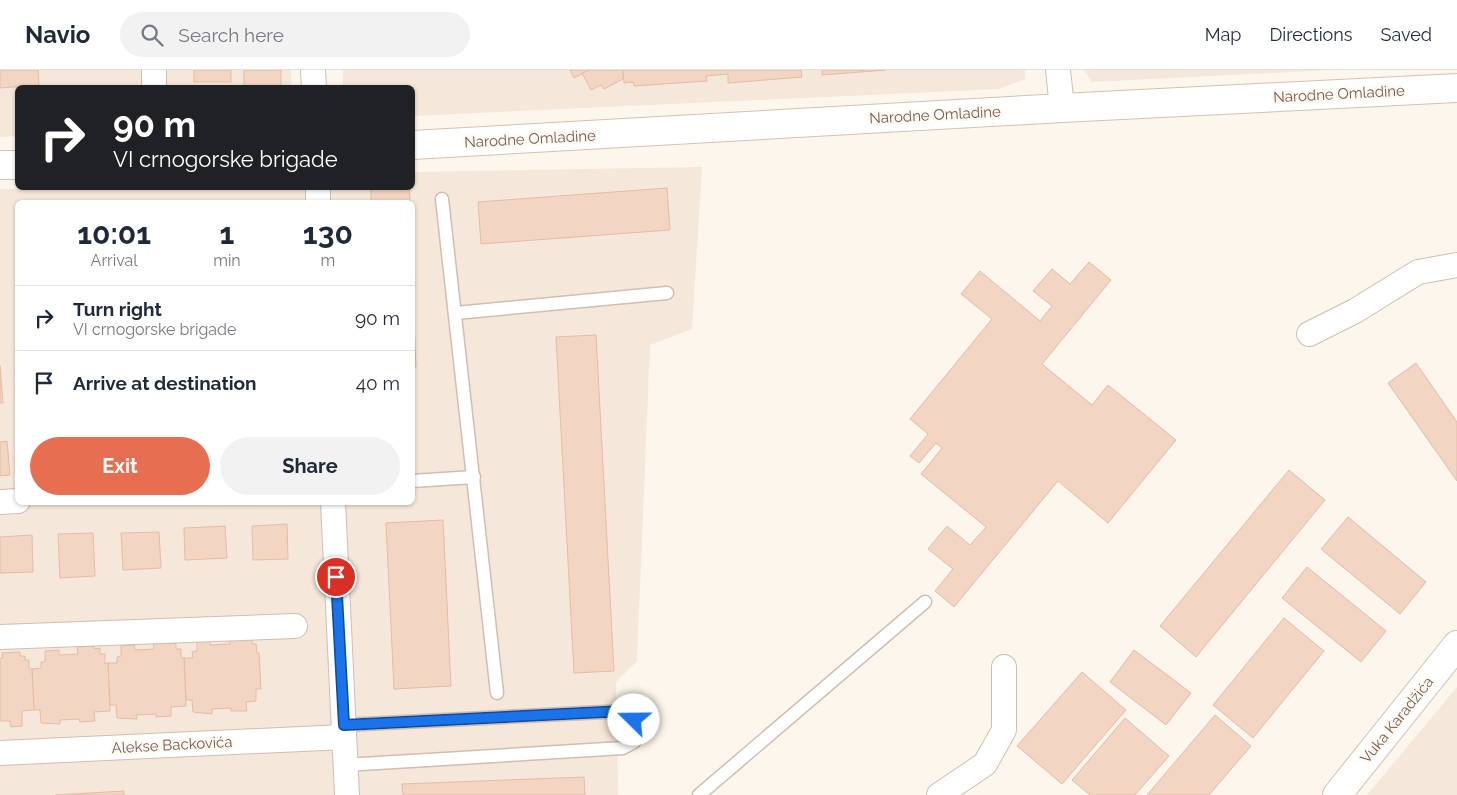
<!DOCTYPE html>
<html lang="en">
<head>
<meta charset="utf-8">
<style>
	:root { --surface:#fff; --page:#f2f2f3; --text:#1f2937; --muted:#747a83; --line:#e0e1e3; --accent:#e76f51 }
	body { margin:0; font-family:Raleway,sans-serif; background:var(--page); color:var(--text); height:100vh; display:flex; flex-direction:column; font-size:19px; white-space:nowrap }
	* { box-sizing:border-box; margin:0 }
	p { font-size:16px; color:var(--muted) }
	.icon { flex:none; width:28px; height:28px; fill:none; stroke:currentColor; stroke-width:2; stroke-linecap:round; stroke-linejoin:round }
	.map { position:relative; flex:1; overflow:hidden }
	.side { position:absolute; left:15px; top:130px; width:400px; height:305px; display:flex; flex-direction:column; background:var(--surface); border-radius:8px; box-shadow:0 1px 4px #0004 }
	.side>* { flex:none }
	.banner { position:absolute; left:15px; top:15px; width:400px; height:105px; border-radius:8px; box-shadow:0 1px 4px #0004; background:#202124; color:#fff; overflow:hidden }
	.pin { position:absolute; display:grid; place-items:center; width:42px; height:42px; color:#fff; margin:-21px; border:2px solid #fff; border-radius:50%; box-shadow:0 1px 5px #0007 }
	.me { position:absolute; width:55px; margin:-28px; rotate:292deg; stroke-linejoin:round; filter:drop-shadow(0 0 4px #0008) }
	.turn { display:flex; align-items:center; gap:18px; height:105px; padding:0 15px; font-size:22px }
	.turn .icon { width:65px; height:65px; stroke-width:2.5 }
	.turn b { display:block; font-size:35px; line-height:42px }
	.eta { display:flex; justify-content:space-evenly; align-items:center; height:85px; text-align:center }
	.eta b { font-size:30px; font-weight:700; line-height:35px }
	.cta { display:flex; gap:10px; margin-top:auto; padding:10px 15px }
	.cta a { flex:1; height:58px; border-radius:30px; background:var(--accent); color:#fff; font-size:20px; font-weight:700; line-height:58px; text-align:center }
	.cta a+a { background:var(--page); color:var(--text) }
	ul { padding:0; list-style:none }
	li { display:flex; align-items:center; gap:15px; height:65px; padding:0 15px; border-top:1px solid var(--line) }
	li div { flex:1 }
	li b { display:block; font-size:19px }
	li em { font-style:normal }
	header { display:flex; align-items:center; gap:30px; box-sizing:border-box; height:70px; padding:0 25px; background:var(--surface); border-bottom:1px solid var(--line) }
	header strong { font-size:24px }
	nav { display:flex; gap:28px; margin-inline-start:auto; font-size:18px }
	.search { width:350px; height:45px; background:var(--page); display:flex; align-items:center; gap:12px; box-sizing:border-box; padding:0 18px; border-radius:28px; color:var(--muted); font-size:19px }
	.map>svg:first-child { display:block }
</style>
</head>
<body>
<header>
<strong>Navio</strong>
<div class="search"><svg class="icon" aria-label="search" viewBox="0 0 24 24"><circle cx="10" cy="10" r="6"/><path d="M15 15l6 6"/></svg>Search here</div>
<nav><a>Map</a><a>Directions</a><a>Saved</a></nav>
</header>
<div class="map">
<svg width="1457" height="725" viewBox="0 0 1457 725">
	<rect width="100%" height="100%" fill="#fdf6ec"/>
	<g fill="#f5e8da" fill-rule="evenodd">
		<polygon points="0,0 291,0 292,17 18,18 17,66 0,67"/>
		<polygon points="343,0 1025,0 1025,9 999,19 413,46 412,18 343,17"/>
		<polygon points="1084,0 1333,0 1092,12"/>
		<path d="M702 97 692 259 650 275 637 591 616 612 618 725H0V119L412 118 413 102ZM18 132H412V432H18Z"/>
		<polygon points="1457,617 1457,725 1367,725"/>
	</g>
	<g fill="#f3d5c3" stroke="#e6bba3">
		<polygon points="0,0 38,0 39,15 0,18"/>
		<rect x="194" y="0" width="37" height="12"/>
		<rect x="244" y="0" width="37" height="18"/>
		<polygon points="570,0 590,0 574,8"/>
		<polygon points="590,0 623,0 623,9 604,19 601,15 591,20 582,3"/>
		<polygon points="623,0 801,0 802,7 728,13 728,4 706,6 707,11 634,16 633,12 624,13"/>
		<polygon points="822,0 886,0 822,5"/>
		<polygon points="409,118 410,132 371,132 371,119"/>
		<polygon points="667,118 670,160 481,174 478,132"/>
		<polygon points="1089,192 1111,210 1042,294 1092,335 1108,315 1176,370 1108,453 1058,411 954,537 935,521 953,499 928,479 947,456 970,475 986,457 921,404 942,378 936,373 919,393 910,386 928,364 910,349 992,249 961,224 980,201 1040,251 1052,236 1033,221 1052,199 1070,214"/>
		<polygon points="412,205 416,297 412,297"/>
		<polygon points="596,265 614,601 574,603 556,267"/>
		<polygon points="1416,293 1457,352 1457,411 1388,313"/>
		<polygon points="0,296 3,333 0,333"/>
		<polygon points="7,371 10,405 0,406 0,372"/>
		<polygon points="1289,400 1325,430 1196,587 1160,556"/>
		<polygon points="1348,447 1426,512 1400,544 1321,479"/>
		<polygon points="443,450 451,616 394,619 386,453"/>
		<polygon points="287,454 288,489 253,490 252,456"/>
		<polygon points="225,456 227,488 185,490 184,458"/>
		<polygon points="159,462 161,498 123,500 121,463"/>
		<polygon points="93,463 95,506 60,508 58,464"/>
		<polygon points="32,465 33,502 0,503 0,467"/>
		<polygon points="1307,497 1386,561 1361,592 1282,528"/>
		<polygon points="1284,548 1324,581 1253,668 1213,635"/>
		<polygon points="229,567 252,568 252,574 256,574 257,583 259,583 261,619 256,619 256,631 246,632 247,641 231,641 231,638 212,639 212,644 193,642 192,630 186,630 184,588 193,588 192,582 197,581 197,571 210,570 210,575 230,574"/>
		<polygon points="170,571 170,574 176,573 176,579 181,579 181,588 184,588 186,636 171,637 171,646 156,647 156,644 136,645 137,649 117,648 116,635 110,635 108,593 117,593 117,587 121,586 121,576 134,575 135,580 154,579 153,572"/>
		<polygon points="94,576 94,579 100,578 100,584 105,584 105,594 108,593 110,641 94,642 95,651 80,652 79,649 60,650 60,654 41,653 40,640 34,640 32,599 41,598 41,592 45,592 45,581 59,580 59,585 78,584 77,577"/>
		<polygon points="1134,580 1191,623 1166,655 1110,612"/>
		<polygon points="20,582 20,586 25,586 25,590 29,590 29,599 32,599 34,640 22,641 22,656 11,657 10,651 0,651 0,588 3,588 2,583"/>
		<polygon points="1082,602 1126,640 1062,714 1017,676"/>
		<polygon points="1215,645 1251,676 1209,725 1147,725"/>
		<polygon points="1125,648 1169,686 1135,725 1090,725 1072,710"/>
		<polygon points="584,707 585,725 403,725 402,714"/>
		<polygon points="124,721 124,725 55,725"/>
	</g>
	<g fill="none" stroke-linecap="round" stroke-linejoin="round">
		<g stroke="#d1beb0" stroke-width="15">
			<g id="lane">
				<polyline points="442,129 497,623"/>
				<polyline points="456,243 667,223"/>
				<polyline points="412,411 474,407"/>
				<polyline points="344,655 624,641 631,644 634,650 634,672 623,678 345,695"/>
				<polyline points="699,725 925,532"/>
			</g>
		</g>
		<g stroke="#d1beb0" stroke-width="26">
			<g id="street">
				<polyline points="154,0 154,18"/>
				<polyline points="313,0 314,18"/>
				<polyline points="1058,0 1062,38"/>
				<polyline points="318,118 318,132"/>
				<polyline points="1309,264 1355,241 1418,202 1457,195"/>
				<polyline points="0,432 18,431"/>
				<polyline points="333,432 347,725"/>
				<polyline points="0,567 295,556"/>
				<polyline points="0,683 344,667"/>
				<polyline points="939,725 985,694 1004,660 1004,597"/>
			</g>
		</g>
		<g stroke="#d6c0b0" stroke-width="30">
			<g id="secondary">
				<polyline points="412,75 1062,38 1457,18"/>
				<polyline points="0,95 18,95"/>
				<polyline points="1337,725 1457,575"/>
			</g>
		</g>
		<use href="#lane" stroke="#fff" stroke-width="12"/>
		<use href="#street" stroke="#fff" stroke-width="24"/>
		<use href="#secondary" stroke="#fff" stroke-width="28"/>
	</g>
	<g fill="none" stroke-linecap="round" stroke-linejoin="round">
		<g stroke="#114b97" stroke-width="12">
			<polyline id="route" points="336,507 344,655 624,641 631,644 634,650"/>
		</g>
		<use href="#route" stroke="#1a73e8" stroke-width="9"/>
	</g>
	<g text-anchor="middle" stroke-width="5" stroke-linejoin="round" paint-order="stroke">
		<g font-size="15" fill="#7a5c4d" stroke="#fffaf3">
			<text transform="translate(1339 24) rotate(-3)" y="5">Narodne Omladine</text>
			<text transform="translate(935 45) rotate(-3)" y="5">Narodne Omladine</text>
			<text transform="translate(530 69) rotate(-3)" y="5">Narodne Omladine</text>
			<text transform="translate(1397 650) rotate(-51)" y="5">Vuka Karadžića</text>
			<text transform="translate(172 675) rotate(-3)" y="5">Alekse Backovića</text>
		</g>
	</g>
</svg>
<div class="pin" style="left:336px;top:507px;background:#d93025"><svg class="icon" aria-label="arrive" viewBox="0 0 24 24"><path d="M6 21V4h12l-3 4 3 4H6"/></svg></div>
<svg class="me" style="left:634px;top:650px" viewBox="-20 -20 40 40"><circle r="19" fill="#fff"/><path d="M0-13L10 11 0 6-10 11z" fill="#1a73e8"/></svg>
<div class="banner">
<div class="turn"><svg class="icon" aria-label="right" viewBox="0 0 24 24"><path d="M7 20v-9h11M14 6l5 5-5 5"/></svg><div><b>90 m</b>VI crnogorske brigade</div></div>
</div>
<section class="side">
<div class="eta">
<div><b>10:01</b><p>Arrival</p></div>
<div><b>1</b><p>min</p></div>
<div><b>130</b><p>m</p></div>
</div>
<ul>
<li><svg class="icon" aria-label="right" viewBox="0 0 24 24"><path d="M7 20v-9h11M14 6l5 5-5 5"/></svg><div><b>Turn right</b><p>VI crnogorske brigade</p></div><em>90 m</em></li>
<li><svg class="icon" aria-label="arrive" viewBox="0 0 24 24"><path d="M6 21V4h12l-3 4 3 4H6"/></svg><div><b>Arrive at destination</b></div><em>40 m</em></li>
</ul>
<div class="cta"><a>Exit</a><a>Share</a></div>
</section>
</div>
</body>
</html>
